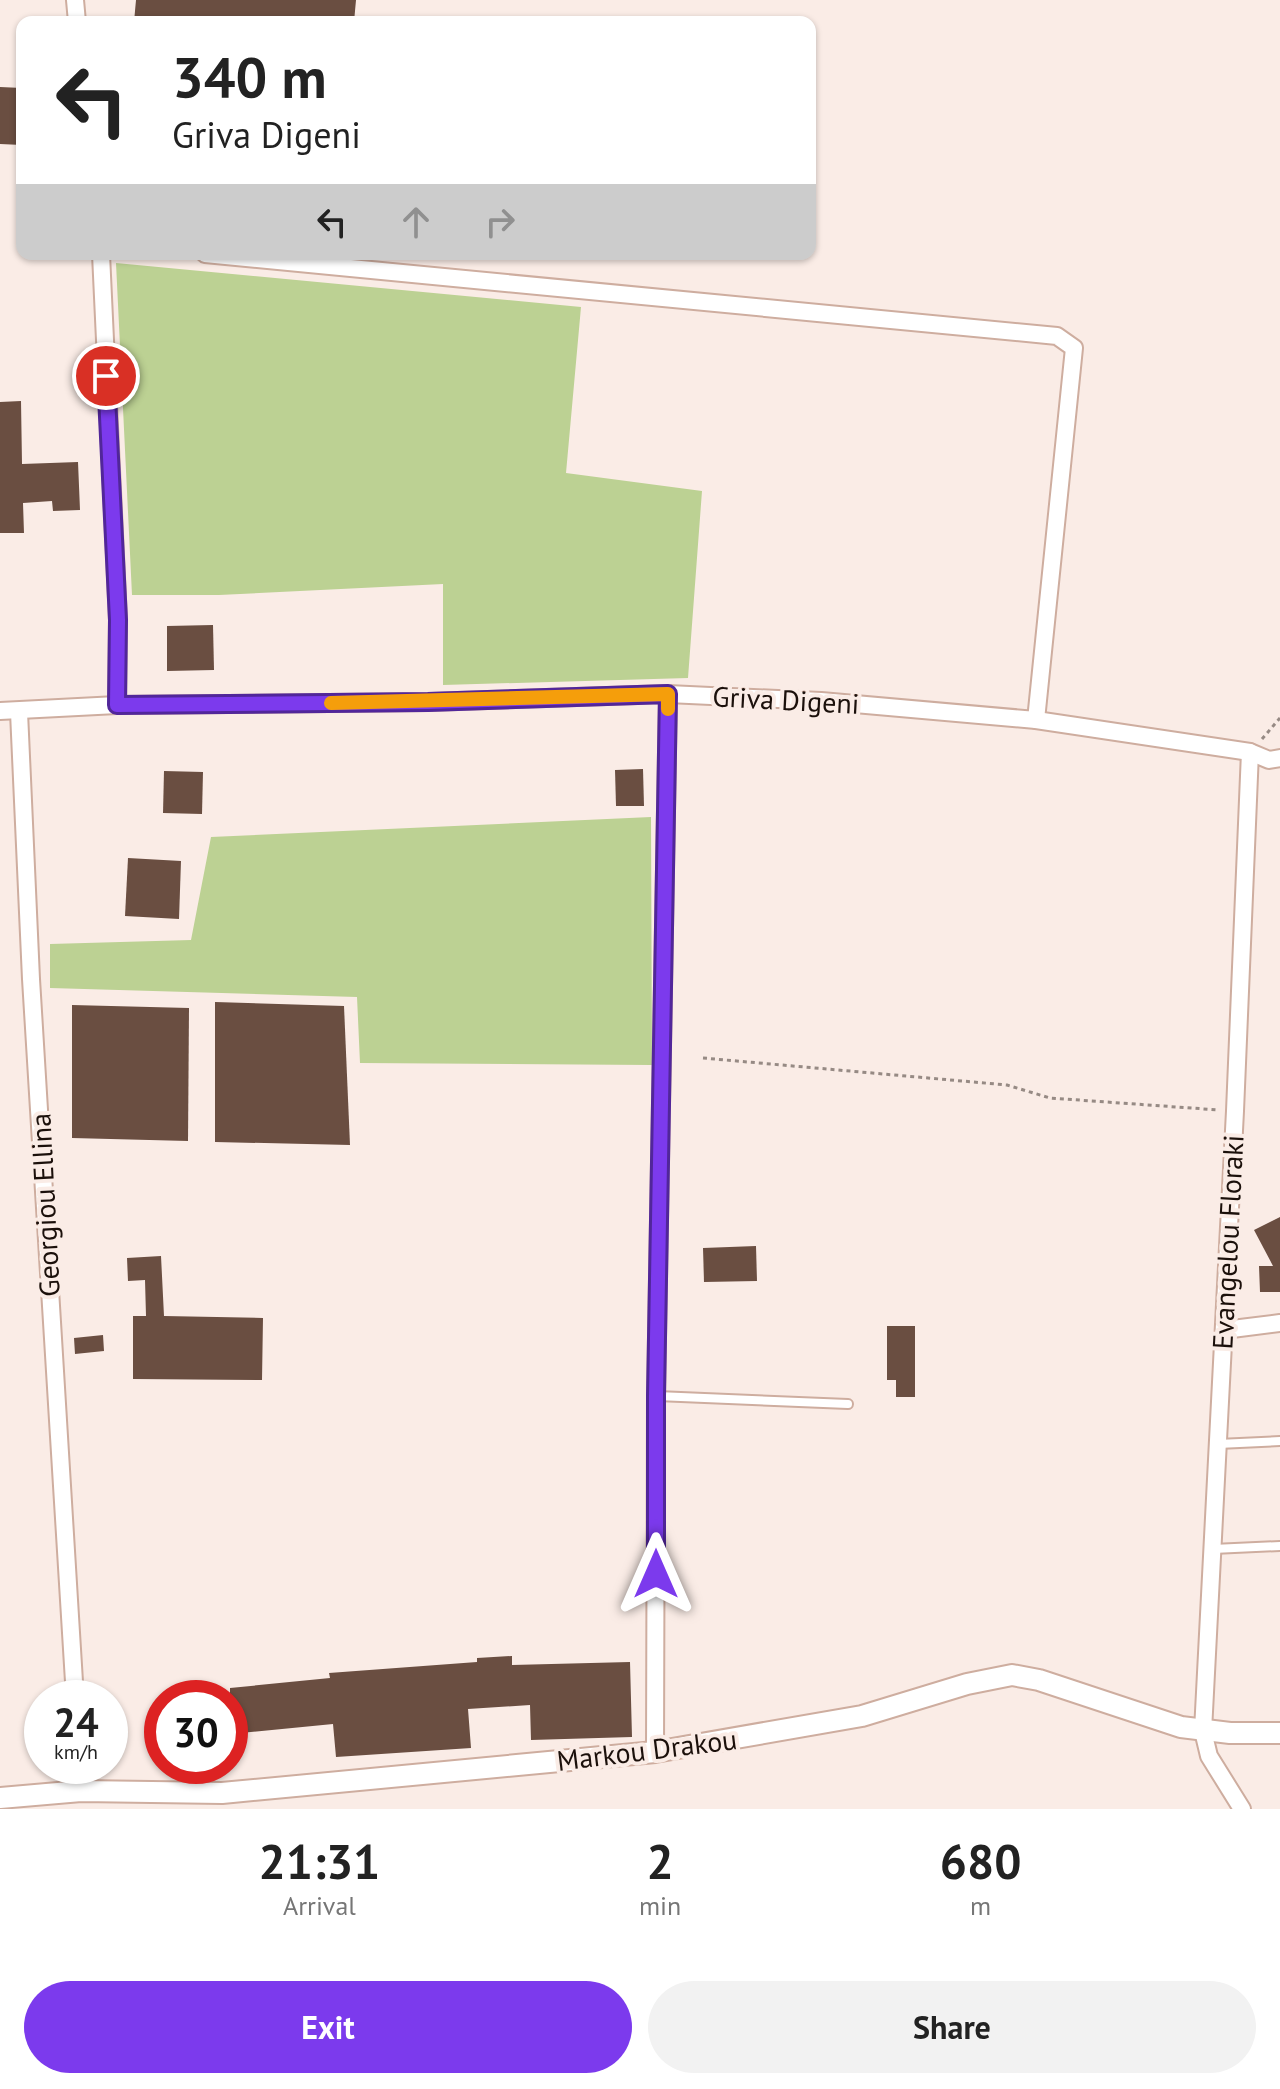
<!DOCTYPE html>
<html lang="en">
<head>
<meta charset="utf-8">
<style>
	:root { --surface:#fff; --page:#f2f2f2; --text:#222; --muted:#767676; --accent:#7c3aed }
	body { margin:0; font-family:"PT Sans",sans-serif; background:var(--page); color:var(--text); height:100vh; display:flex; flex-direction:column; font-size:30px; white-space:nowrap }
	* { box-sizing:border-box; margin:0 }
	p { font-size:26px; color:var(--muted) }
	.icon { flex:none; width:44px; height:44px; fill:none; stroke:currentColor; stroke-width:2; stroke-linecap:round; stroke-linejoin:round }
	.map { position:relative; height:1809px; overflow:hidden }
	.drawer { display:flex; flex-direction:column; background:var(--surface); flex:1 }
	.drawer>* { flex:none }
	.hud { position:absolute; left:16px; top:16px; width:800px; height:244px; border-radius:16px; box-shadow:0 2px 6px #0004; background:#fff; color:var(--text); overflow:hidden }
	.speed { position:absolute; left:24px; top:1680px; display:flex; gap:16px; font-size:40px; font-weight:700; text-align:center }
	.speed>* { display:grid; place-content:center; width:104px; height:104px; border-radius:50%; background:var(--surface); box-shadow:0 2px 6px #0004; line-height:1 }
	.speed small { font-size:20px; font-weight:400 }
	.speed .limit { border:12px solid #d22; background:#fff; color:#111 }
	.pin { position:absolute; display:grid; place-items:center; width:68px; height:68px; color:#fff; margin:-34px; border:4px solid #fff; border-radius:50%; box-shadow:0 2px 8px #0007 }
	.me { position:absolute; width:88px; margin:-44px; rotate:0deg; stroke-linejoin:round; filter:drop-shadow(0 0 6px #0008) }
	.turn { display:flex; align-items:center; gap:28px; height:168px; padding:0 24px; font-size:36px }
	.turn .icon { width:104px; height:104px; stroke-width:2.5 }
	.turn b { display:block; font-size:56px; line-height:68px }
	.lanes { display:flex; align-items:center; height:76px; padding:0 24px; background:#0003; justify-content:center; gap:40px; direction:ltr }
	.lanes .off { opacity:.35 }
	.eta { display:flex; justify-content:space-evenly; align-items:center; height:136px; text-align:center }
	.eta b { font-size:48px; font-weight:700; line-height:56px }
	.primary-button { display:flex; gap:16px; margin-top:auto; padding:16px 24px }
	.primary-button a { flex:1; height:92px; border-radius:48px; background:var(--accent); color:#fff; font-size:32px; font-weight:700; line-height:92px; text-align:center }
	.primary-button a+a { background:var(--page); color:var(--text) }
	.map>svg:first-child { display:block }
</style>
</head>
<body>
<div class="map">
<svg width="1280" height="1809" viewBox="0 0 1280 1809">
	<rect width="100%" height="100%" fill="#faece6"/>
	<g fill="#bcd193">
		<polygon points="116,263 581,307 566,473 702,491 688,678 443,685 443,584 219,595 132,595"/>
		<polygon points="651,817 652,1065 360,1063 357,997 50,988 50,944 191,940 211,837"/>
	</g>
	<g fill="#6a4e41">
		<polygon points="136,0 356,0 354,22 134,22"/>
		<polygon points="0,87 22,88 22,145 0,144"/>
		<polygon points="21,401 22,464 78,462 80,510 53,511 52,501 23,503 24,533 0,533 0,402"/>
		<polygon points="213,625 214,670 167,671 167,626"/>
		<polygon points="643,769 644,806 616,806 615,770"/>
		<polygon points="164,771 203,772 202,814 163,813"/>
		<polygon points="128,858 181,861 179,919 125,916"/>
		<polygon points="215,1002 344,1006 350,1145 215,1142"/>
		<polygon points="72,1005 189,1008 188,1141 72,1138"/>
		<polygon points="1280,1217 1280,1292 1260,1292 1259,1266 1273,1266 1254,1230"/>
		<polygon points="756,1246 757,1281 704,1282 703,1248"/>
		<polygon points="161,1256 164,1316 263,1318 262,1380 133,1379 133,1316 146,1316 145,1280 128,1281 127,1258"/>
		<polygon points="887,1326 915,1326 915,1397 896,1397 896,1380 887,1380"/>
		<polygon points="103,1335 104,1351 75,1354 74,1338"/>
		<polygon points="512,1656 512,1665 630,1662 632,1737 531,1740 530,1705 468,1709 471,1748 336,1757 333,1724 230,1734 230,1688 330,1678 329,1673 477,1662 477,1658"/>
	</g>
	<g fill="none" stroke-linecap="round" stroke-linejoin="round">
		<g stroke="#cead9f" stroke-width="12">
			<g id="service">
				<polyline points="657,1396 848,1404"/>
				<polyline points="1218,1444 1280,1441"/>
				<polyline points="1213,1549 1280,1546"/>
			</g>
		</g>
		<g stroke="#cead9f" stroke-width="20">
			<g id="minor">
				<polyline points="75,0 77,22"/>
				<polyline points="101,254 118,620 117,705"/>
				<polyline points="205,254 1057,336 1074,348 1036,720"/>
				<polyline points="0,711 117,705 428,702 668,694 821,701 1036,720 1250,752 1269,760 1280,758"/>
				<polyline points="19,712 31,979 75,1698"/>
				<polyline points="1224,1330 1280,1323"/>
				<polyline points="655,1752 656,1396 668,694"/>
				<polyline points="79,1766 81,1791"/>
				<polyline points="1242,1809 1209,1756 1203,1731 1235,1111 1250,752"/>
			</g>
		</g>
		<g stroke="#cead9f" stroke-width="24">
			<polyline id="tertiary" points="0,1798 81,1791 222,1793 655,1752 862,1716 967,1684 1012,1675 1039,1680 1181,1727 1230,1733 1280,1733"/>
		</g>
		<g stroke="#968a84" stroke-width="3" stroke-dasharray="4 4" stroke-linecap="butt">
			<polyline points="1262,739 1280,718"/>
			<polyline points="703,1058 1007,1085 1050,1098 1219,1110"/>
		</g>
		<use href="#service" stroke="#fff" stroke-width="8"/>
		<use href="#minor" stroke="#fff" stroke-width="16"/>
		<use href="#tertiary" stroke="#fff" stroke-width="20"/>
	</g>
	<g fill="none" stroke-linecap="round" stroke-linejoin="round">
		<g stroke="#51269a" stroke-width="20">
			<polyline id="route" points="106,376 118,620 117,705 428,702 668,694 656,1396 656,1574"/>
		</g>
		<use href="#route" stroke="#7c3aed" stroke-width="14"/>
		<polyline stroke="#f59e0b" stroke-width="14" points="331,703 668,694 668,709"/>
	</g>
	<g text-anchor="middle" stroke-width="8" stroke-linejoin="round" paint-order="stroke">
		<g font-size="28" fill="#1b100b" stroke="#faece6">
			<text transform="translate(786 700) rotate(3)" y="10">Griva Digeni</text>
			<text transform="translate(45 1205) rotate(-93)" y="10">Georgiou Ellina</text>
			<text transform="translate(1228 1242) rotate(-87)" y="10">Evangelou Floraki</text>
			<text transform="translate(647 1750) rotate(-7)" y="10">Markou Drakou</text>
		</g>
	</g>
</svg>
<div class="speed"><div>24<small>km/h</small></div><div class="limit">30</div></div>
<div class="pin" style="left:106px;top:376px;background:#d93025"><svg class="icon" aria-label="arrive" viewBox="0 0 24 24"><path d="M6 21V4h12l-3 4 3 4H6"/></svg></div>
<svg class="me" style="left:656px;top:1574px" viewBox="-20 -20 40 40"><path d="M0-17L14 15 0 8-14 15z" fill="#7c3aed" stroke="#fff" stroke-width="4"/></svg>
<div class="hud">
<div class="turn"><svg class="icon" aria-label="left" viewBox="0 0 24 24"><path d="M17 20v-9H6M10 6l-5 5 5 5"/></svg><div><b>340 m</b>Griva Digeni</div></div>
<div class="lanes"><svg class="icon" aria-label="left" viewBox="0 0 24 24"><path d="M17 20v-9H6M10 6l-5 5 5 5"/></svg><svg class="icon off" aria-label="ahead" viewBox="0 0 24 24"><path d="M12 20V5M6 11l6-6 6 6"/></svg><svg class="icon off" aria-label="right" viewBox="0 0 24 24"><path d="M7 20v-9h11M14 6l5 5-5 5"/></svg></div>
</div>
</div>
<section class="drawer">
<div class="eta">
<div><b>21:31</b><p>Arrival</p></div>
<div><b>2</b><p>min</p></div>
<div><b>680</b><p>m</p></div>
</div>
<div class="primary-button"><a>Exit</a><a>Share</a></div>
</section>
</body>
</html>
